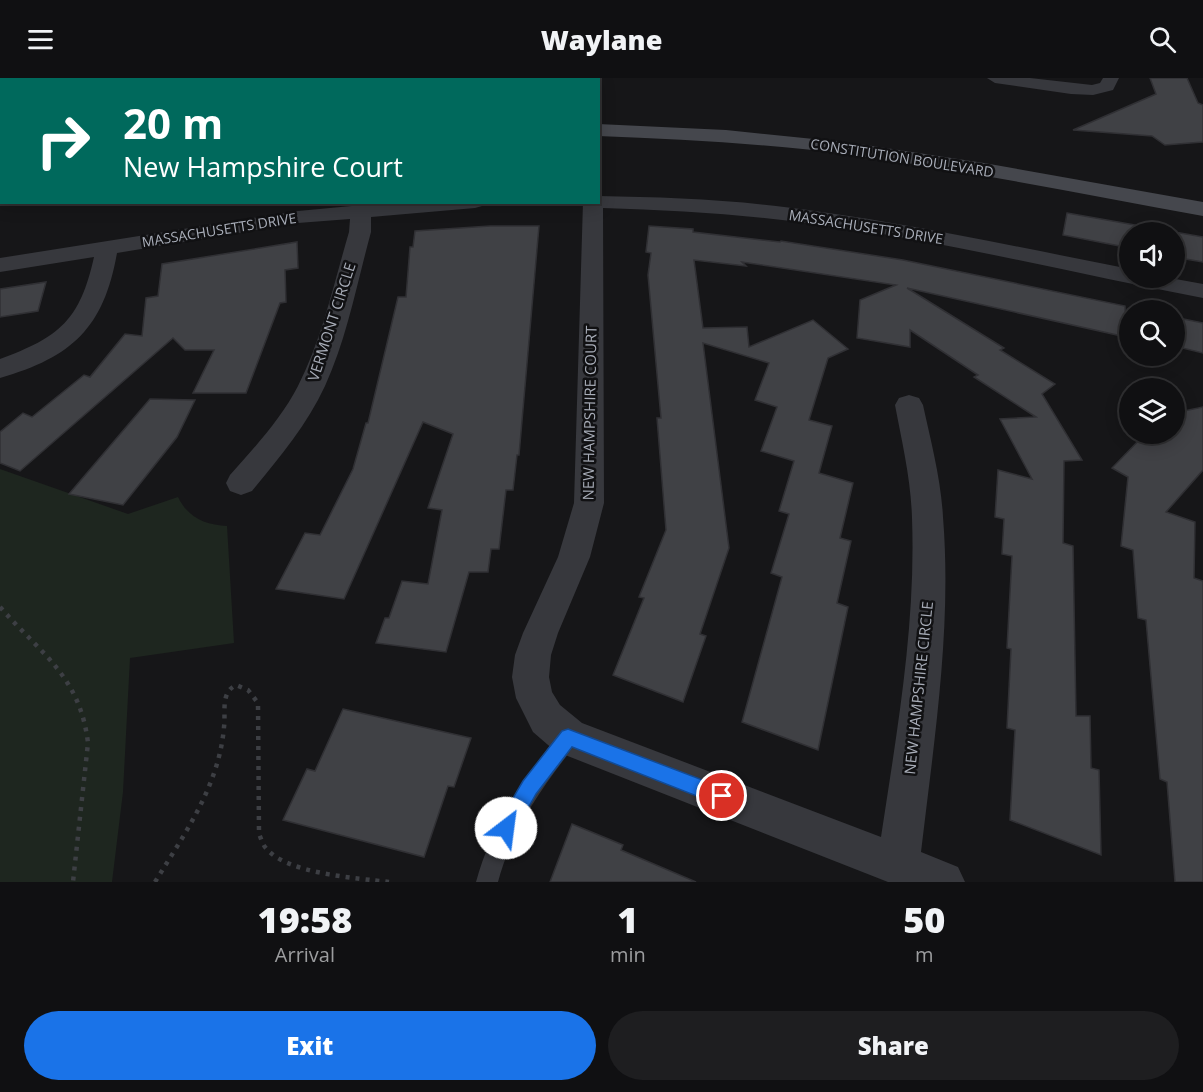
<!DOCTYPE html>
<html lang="en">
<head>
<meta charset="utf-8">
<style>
	:root { --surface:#101012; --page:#1e1e20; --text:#f1f3f6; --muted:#9c9d9f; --line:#303032; --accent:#1a73e8 }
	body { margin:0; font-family:"Open Sans",sans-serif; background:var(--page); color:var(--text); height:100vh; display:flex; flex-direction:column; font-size:22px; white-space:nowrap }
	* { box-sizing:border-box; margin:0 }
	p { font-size:20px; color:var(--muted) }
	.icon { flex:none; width:33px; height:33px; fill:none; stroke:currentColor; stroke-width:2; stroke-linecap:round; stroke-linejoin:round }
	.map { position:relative; height:804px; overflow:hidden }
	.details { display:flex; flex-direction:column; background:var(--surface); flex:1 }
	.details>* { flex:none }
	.guide { position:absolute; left:0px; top:0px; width:600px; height:126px; box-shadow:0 3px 15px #0003,0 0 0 2px var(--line); background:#00695c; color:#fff; overflow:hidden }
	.buttons { position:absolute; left:1119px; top:144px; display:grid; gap:12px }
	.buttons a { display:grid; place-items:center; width:66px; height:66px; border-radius:50%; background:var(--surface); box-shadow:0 3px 15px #0003,0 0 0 2px var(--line); font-size:30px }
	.pin { position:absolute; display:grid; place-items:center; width:51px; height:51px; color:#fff; margin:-26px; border:3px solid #fff; border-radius:50%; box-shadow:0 2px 6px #0007 }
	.me { position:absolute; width:66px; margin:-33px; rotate:30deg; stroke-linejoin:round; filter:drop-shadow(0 0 4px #0008) }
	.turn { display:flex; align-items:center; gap:21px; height:126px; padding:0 24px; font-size:27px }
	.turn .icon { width:78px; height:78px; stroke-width:2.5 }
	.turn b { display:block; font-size:42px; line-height:51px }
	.eta { display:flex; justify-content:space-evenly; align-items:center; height:102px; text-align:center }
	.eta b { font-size:36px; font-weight:800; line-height:42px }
	.button { display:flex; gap:12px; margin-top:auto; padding:12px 24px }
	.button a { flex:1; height:69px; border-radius:36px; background:var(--accent); color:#fff; font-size:24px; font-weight:800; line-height:69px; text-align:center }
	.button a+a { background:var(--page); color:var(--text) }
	header { display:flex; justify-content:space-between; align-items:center; height:78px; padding:0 24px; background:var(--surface); font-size:27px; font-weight:800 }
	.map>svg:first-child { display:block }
</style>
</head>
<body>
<header><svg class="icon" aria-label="menu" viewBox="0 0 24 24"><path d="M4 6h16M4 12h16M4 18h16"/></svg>Waylane<svg class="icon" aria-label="search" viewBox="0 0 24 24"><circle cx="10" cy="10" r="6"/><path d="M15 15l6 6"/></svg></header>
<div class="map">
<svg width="1203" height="804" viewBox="0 0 1203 804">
	<rect width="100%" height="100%" fill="#161618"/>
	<path fill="#1e261f" d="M0 391 128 436 178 419C188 440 206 447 227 448L234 565 130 580 123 714 112 804H0Z"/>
	<g fill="#404145" stroke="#303034" stroke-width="1.5">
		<polygon points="1150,0 1187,0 1198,25 1203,27 1203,64 1165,67 1152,58 1073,52 1156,16"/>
		<polygon points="1067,135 1203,159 1203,184 1174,179 1174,154 1130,154 1130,170 1063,157"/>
		<polygon points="490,148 539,148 519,377 517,377 513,412 506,412 499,471 491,471 488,494 469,494 446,574 376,565 385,540 389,540 402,503 428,506 442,432 428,430 453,356 423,344 344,521 276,511 305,455 320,457 353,391 366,345 368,345 398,219 406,219 410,169 413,169 415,153"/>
		<polygon points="649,148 693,151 693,154 780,164 781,163 903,182 1125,228 1126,259 907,210 1004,270 1000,272 1055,306 1042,316 1082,382 1064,383 1063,465 1073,468 1076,638 1090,638 1091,690 1099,692 1101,777 1010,742 1015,652 1007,650 1011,571 1007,570 1012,478 1002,476 1004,441 995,439 998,392 1032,401 1000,341 1036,339 974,299 978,297 910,252 910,269 857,260 860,222 896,207 742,184 746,188 694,182 703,250 747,249 749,269 813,242 848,271 828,280 809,342 832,348 819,395 853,405 840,460 851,463 837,525 848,529 818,672 742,644 782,499 771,495 789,436 779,433 794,383 761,373 777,329 755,322 769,285 703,265 729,470 700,556 706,558 683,624 613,597 644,520 639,519 666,452 657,340 661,340 648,197 651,175 646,174"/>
		<polygon points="297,164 298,190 285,192 286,224 280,225 246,315 193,315 214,272 185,272 173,260 20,393 0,385 0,354 23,335 32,339 84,297 90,299 125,256 142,258 146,220 158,218 162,186"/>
		<polygon points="46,204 38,233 0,239 0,211"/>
		<polygon points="1174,239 1203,245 1203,275 1174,268"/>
		<polygon points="150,321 195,322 177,359 123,427 69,416"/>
		<polygon points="1203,329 1203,392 1166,434 1195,444 1194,500 1203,503 1203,804 1175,804 1167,704 1160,701 1146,542 1138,540 1133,472 1121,468 1128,399 1112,390 1145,356 1174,356 1174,335"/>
		<polygon points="343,631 471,660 454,709 448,708 424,779 283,742 307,691 315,693"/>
		<polygon points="572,746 623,767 621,772 696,804 550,804"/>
	</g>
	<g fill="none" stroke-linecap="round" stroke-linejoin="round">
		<g stroke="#3d3f44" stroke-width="4.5" stroke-dasharray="4 6" stroke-linecap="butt">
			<path d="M0 529C41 576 80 598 88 665L73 804"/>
			<path d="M155 804C185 755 219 708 224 649 226 634 220 615 236 607L248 612 258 625 259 756C261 760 262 765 265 769 285 796 357 800 389 804"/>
		</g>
		<path fill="#37383d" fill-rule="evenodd" d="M569 649 576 652 579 659 576 666C542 709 512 751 498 804H476C492 745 525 699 562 652Z"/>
		<g fill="#37383d" fill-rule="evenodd">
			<polygon points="99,0 119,0 98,2"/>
			<polygon points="987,0 1030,0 1092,7 1100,5 1103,0 1119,0 1113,12 1093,17 1071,16 995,5"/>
			<rect x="0" y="11" width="2" height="10"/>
			<path d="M598 118C658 119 717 121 776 128 895 142 1012 168 1130 191V200H1170L1203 206V220C1082 197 961 167 838 149 760 138 682 132 603 130L604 425 590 479 558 555 551 577 549 599 552 614 560 627 582 645 881 759C897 653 916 547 912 440 911 402 902 364 895 327L899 320 909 317 919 320 923 327C931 364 941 401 943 439 952 551 934 663 921 774L958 789 965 804H888L555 673 533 654 516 620 512 599 515 577 523 555 558 479 574 425 583 124H598Z"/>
			<path d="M394 124H485L482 128 475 130 371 139V154C357 205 347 260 325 308 307 347 279 380 252 413L241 417 230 413 226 405 230 397C255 369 281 341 298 308 322 261 334 205 349 154L350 141 298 145 117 175C104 249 73 279 0 300V281C60 259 80 242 94 179L0 194V180L298 133Z"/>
		</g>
		<polygon fill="#37383d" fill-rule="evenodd" points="498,0 516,0 517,2 498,2"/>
		<g fill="#45474d" fill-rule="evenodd">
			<path d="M598 46 726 52 853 65 984 85 1203 124V138C1087 117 970 93 853 77 769 66 683 61 598 58Z"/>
			<polygon points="2,102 2,116 0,117 0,103"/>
		</g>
	</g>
	<polygon fill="#1a73e8" stroke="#114b97" stroke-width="1.5" points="568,651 729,712 731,718 729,725 722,728 572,669 536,716 513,757 506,760 499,757 497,750 499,744 523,703 562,653"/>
	<g text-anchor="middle" stroke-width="5" stroke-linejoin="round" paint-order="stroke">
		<g font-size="14" fill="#a8adb8" stroke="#111113">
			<text transform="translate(902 80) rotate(9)" y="5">CONSTITUTION BOULEVARD</text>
			<text transform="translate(866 149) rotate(9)" y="5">MASSACHUSETTS DRIVE</text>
			<text transform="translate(219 152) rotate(-9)" y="5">MASSACHUSETTS DRIVE</text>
		</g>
		<g font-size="15" fill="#a8adb8" stroke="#111113">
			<text transform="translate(332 244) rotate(-72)" y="5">VERMONT CIRCLE</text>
			<text transform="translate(590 335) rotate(-89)" y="5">NEW HAMPSHIRE COURT</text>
			<text transform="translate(919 610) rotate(-84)" y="5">NEW HAMPSHIRE CIRCLE</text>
		</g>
	</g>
</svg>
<div class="buttons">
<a><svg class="icon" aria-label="sound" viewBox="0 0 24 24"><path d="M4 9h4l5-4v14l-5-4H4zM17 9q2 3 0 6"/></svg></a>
<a><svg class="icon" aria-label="search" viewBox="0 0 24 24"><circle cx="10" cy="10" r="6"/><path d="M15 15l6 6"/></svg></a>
<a><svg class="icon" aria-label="layers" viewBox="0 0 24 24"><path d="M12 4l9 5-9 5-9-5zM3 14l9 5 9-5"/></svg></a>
</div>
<div class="pin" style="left:722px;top:718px;background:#d93025"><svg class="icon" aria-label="arrive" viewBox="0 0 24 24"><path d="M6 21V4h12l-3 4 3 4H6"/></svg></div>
<svg class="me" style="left:506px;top:750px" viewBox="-20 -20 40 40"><circle r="19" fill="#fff"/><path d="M0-13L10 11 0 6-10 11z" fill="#1a73e8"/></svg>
<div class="guide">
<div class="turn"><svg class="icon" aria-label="right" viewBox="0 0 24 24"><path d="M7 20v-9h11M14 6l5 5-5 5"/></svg><div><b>20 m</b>New Hampshire Court</div></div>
</div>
</div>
<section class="details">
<div class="eta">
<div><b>19:58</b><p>Arrival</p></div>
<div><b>1</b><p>min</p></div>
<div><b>50</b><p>m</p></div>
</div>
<div class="button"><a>Exit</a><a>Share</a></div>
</section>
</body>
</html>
